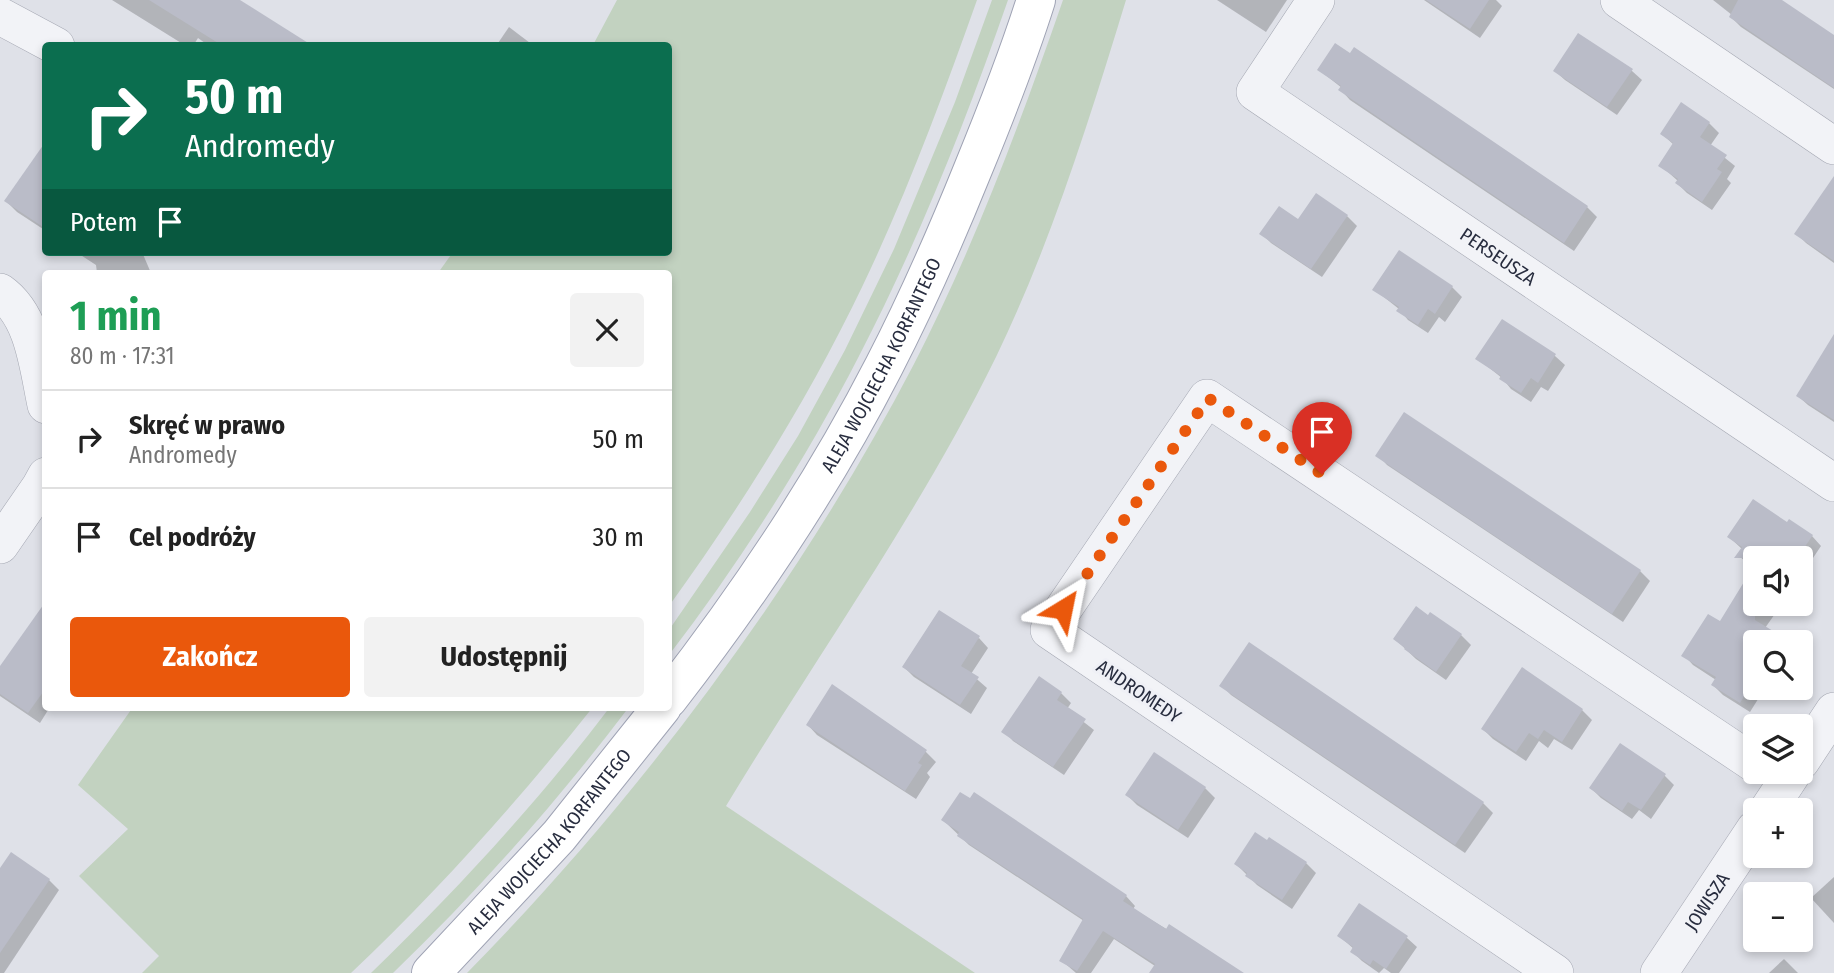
<!DOCTYPE html>
<html lang="pl">
<head>
<meta charset="utf-8">
<style>
	:root { --surface:#fff; --page:#f2f2f2; --text:#222; --muted:#767676; --line:#e0e0e0; --accent:#ea580c }
	body { margin:0; font-family:"Fira Sans Condensed",sans-serif; background:var(--page); color:var(--text); height:100vh; display:flex; flex-direction:column; font-size:26px; white-space:nowrap }
	* { box-sizing:border-box; margin:0 }
	p { font-size:23px; color:var(--muted) }
	.icon { flex:none; width:38px; height:38px; fill:none; stroke:currentColor; stroke-width:2; stroke-linecap:round; stroke-linejoin:round }
	.map { position:relative; flex:1; overflow:hidden }
	.sheet { position:absolute; left:42px; top:270px; width:630px; height:441px; display:flex; flex-direction:column; background:var(--surface); border-radius:7px; box-shadow:0 4px 10px #0003 }
	.sheet>* { flex:none }
	.guide { position:absolute; left:42px; top:42px; width:630px; height:214px; border-radius:7px; box-shadow:0 4px 10px #0003; background:#0b6e4f; color:#fff; overflow:hidden }
	.buttons { position:absolute; left:1743px; top:546px; display:grid; gap:14px }
	.buttons a { display:grid; place-items:center; width:70px; height:70px; border-radius:7px; background:var(--surface); box-shadow:0 4px 10px #0003; font-size:35px }
	.pin { position:absolute; display:grid; place-items:center; width:60px; height:60px; color:#fff; margin:-72px -30px; border-radius:50% 50% 50% 0; rotate:-45deg; box-shadow:0 0 7px #0007 }
	.pin .icon { rotate:45deg }
	.me { position:absolute; width:77px; margin:-38px; rotate:35deg; stroke-linejoin:round; filter:drop-shadow(0 0 5px #0008) }
	.turn { display:flex; align-items:center; gap:24px; height:147px; padding:0 28px; font-size:32px }
	.turn .icon { width:91px; height:91px; stroke-width:2.5 }
	.turn b { display:block; font-size:49px; line-height:60px }
	.then { display:flex; align-items:center; height:66px; padding:0 28px; background:#0003; gap:14px; font-size:26px }
	.round { display:grid; place-items:center; flex:none; width:74px; height:74px; border-radius:7px; background:var(--page) }
	.overview { display:flex; align-items:center; justify-content:space-between; height:119px; padding:0 28px }
	h1 { font-size:42px; font-weight:700; line-height:52px; color:#1e9e55 }
	.button { display:flex; gap:14px; margin-top:auto; padding:14px 28px }
	.button a { flex:1; height:80px; border-radius:7px; background:var(--accent); color:#fff; font-size:28px; font-weight:700; line-height:80px; text-align:center }
	.button a+a { background:var(--page); color:var(--text) }
	ul { padding:0; list-style:none }
	li { display:flex; align-items:center; gap:21px; height:98px; padding:0 28px; border-top:2px solid var(--line) }
	li div { flex:1 }
	li b { display:block; font-size:26px }
	li em { font-style:normal }
	.map>svg:first-child { display:block }
</style>
</head>
<body>
<div class="map">
<svg width="1834" height="973" viewBox="0 0 1834 973">
	<rect width="100%" height="100%" fill="#dfe1e8"/>
	<g fill="#c2d2c0">
		<path d="M617 0H977C943 96 907 193 863 285 809 398 742 505 669 606L668 273H438L453 252H668V46L593 45Z"/>
		<path d="M992 0H1008C966 121 918 242 859 356 805 461 740 562 669 655V630L750 512 798 436 845 350 894 249 955 102Z"/>
		<path d="M1063 0H1126C1089 121 1051 243 996 357 919 514 816 657 726 806L975 973H467C640 797 800 583 914 364 974 247 1020 124 1063 0Z"/>
		<path d="M133 707H593C518 801 439 890 351 973H142L159 956 79 876 128 829 78 785Z"/>
		<path d="M610 707H629C557 802 479 890 393 973H371C457 890 538 802 610 707Z"/>
	</g>
	<g fill="#0003">
		<polygon points="112,0 236,0 309,46 209,46 198,38 193,46 186,46"/>
		<polygon points="1217,0 1287,0 1266,32"/>
		<polygon points="1424,0 1496,0 1502,6 1480,38"/>
		<polygon points="1713,0 1779,0 1834,37 1834,89 1741,27 1731,17 1732,15"/>
		<polygon points="509,27 534,46 496,46"/>
		<polygon points="1578,35 1632,71 1642,80 1617,115 1565,80 1555,71"/>
		<polygon points="1354,49 1587,207 1597,217 1574,251 1350,100 1341,90 1342,88 1319,70 1350,55"/>
		<polygon points="1709,123 1719,133 1710,146 1735,166 1727,179 1731,183 1712,210 1687,193 1677,183 1678,181 1660,165 1674,145 1662,134"/>
		<polygon points="46,173 46,231 17,212 6,201"/>
		<polygon points="1834,215 1834,263 1806,243 1796,233"/>
		<polygon points="1347,216 1357,226 1322,277 1271,243 1262,234 1298,221"/>
		<polygon points="76,252 142,252 151,273 97,273 96,265"/>
		<polygon points="1452,287 1462,297 1445,322 1439,317 1428,333 1408,320 1399,309 1375,290"/>
		<polygon points="1502,321 1555,356 1565,365 1548,391 1541,387 1531,402 1511,389 1502,378 1478,359"/>
		<polygon points="1834,364 1834,422 1808,405 1798,396"/>
		<polygon points="1405,415 1640,571 1650,581 1623,622 1387,465 1378,455"/>
		<polygon points="1787,525 1812,536 1821,546 1801,576 1801,558 1755,558 1755,604 1782,604 1765,628 1785,642 1755,642 1755,688 1765,688 1750,712 1723,695 1713,685 1716,680 1693,665 1684,655 1720,623 1754,569 1738,555 1742,549 1729,537"/>
		<polygon points="46,603 46,707 50,707 40,723 0,696 0,670"/>
		<polygon points="1461,635 1471,645 1446,680 1416,659 1395,639"/>
		<polygon points="979,638 988,648 971,674 987,688 971,714 914,677 904,667"/>
		<polygon points="832,686 926,752 936,762 927,773 930,777 916,799 817,735 808,725"/>
		<polygon points="1222,686 1483,803 1493,813 1465,853 1231,695"/>
		<polygon points="1061,693 1071,703 1067,709 1094,730 1064,775 1013,741 1004,731"/>
		<polygon points="1582,710 1592,720 1572,750 1554,739 1548,748 1539,741 1526,761 1493,739 1483,729"/>
		<polygon points="1664,775 1674,785 1651,819 1639,810 1632,819 1601,798 1591,788"/>
		<polygon points="1205,788 1215,798 1188,838 1137,805 1127,795"/>
		<polygon points="943,820 1126,896 1135,906 1133,909 1240,973 1160,973 1155,966 1114,939 1091,973 1076,973 1061,960 1084,921 969,845"/>
		<polygon points="1306,863 1316,873 1292,909 1257,885 1236,864"/>
		<polygon points="0,871 49,880 59,890 4,973 0,973"/>
		<polygon points="1834,877 1834,923 1811,898"/>
		<polygon points="1339,936 1407,938 1417,947 1399,973 1391,973 1384,968 1379,973 1362,961 1352,951 1354,949"/>
		<polygon points="1784,959 1798,973 1769,973"/>
	</g>
	<g fill="#babcc8">
		<polygon points="149,0 240,0 313,46 223,46"/>
		<polygon points="1426,0 1489,0 1470,29"/>
		<polygon points="1738,0 1782,0 1834,35 1834,88 1729,17"/>
		<polygon points="1578,33 1633,69 1607,107 1553,71"/>
		<polygon points="1335,43 1350,53 1354,47 1588,206 1564,243 1338,90 1341,86 1317,70"/>
		<polygon points="1681,102 1710,122 1700,137 1727,155 1717,169 1722,172 1702,202 1675,183 1678,179 1658,166 1673,143 1660,134"/>
		<polygon points="46,141 46,229 4,201"/>
		<polygon points="1834,176 1834,261 1794,234"/>
		<polygon points="1316,193 1348,215 1311,269 1259,234 1279,206 1298,219"/>
		<polygon points="1399,250 1453,286 1435,314 1428,309 1418,325 1396,311 1399,307 1372,290"/>
		<polygon points="1502,319 1556,354 1538,383 1531,378 1521,393 1499,379 1501,376 1475,359"/>
		<polygon points="1834,334 1834,420 1796,396"/>
		<polygon points="1404,412 1641,570 1612,614 1375,456"/>
		<polygon points="1753,499 1787,522 1789,519 1813,535 1797,558 1734,558 1742,547 1727,537"/>
		<polygon points="1755,564 1755,620 1791,642 1755,642 1755,678 1740,703 1711,685 1716,677 1681,656 1708,614 1720,621"/>
		<polygon points="46,601 46,688 28,713 0,694 0,666"/>
		<polygon points="1416,606 1428,615 1430,612 1462,634 1436,672 1404,649 1405,648 1393,639"/>
		<polygon points="939,610 980,636 961,666 979,677 960,705 902,667"/>
		<polygon points="1249,642 1484,802 1455,845 1219,686"/>
		<polygon points="1522,667 1583,709 1562,742 1544,730 1538,739 1529,733 1516,752 1481,729"/>
		<polygon points="1039,676 1062,692 1057,700 1086,719 1053,767 1001,732"/>
		<polygon points="832,684 927,750 918,763 922,765 905,791 806,725"/>
		<polygon points="1620,743 1666,774 1641,810 1628,802 1622,811 1589,788"/>
		<polygon points="1154,752 1206,787 1178,830 1125,795"/>
		<polygon points="960,792 970,798 974,792 1127,895 1123,901 1166,929 1169,924 1244,973 1149,973 1155,964 1103,931 1077,971 1059,961 1083,919 957,836 959,832 941,820"/>
		<polygon points="1255,832 1267,840 1269,837 1307,862 1282,900 1245,876 1247,873 1234,864"/>
		<polygon points="11,852 50,879 0,953 0,868"/>
		<polygon points="1359,903 1408,936 1386,969 1373,960 1370,965 1350,952 1353,947 1337,936"/>
	</g>
	<g fill="none" stroke-linecap="round" stroke-linejoin="round">
		<g stroke="#a4a7b2" stroke-width="38">
			<g id="minor">
				<path id="s1" d="M1316 0 1255 92 1834 483"/>
				<polyline points="1619,0 1834,146"/>
				<polyline points="0,16 56,46"/>
				<path d="M0 292C34 316 38 368 46 405"/>
				<polyline points="0,545 40,487 46,476"/>
				<polyline points="1801,761 1834,711"/>
				<polyline points="1768,810 1793,772"/>
				<polyline points="1555,973 1049,630 1207,398 1755,764"/>
				<path id="s2" d="M1659 973 1755 829"/>
			</g>
		</g>
		<g stroke="#9fa3b4" stroke-width="40">
			<g id="major">
				<path id="s3" d="M668 699C749 595 824 483 884 366 917 302 946 236 973 169 996 113 1018 57 1036 0"/>
				<path id="s4" d="M431 973 559 836 662 707"/>
			</g>
		</g>
		<use href="#minor" stroke="#f2f3f7" stroke-width="37"/>
		<use href="#major" stroke="#fff" stroke-width="38"/>
	</g>
	<g fill="none" stroke-linecap="round" stroke-linejoin="round">
		<polyline stroke="#ea580c" stroke-width="12" stroke-dasharray="0 21.6" points="1063,609 1208,398 1322,474"/>
	</g>
	<g text-anchor="middle" stroke-width="6" stroke-linejoin="round" paint-order="stroke">
		<g font-size="19" fill="#282d3f" stroke="#eff0f6">
			<text dy="7" stroke="none"><textPath href="#s1" startOffset="404">PERSEUSZA</textPath></text>
			<text dy="7" stroke="none"><textPath href="#s3" startOffset="397">ALEJA WOJCIECHA KORFANTEGO</textPath></text>
			<text transform="translate(1139 691) rotate(34)" y="7">ANDROMEDY</text>
			<text dy="7" stroke="none"><textPath href="#s4" startOffset="177">ALEJA WOJCIECHA KORFANTEGO</textPath></text>
			<text dy="7" stroke="none"><textPath href="#s2" startOffset="86">JOWISZA</textPath></text>
		</g>
	</g>
</svg>
<div class="buttons">
<a><svg class="icon" aria-label="sound" viewBox="0 0 24 24"><path d="M4 9h4l5-4v14l-5-4H4zM17 9q2 3 0 6"/></svg></a>
<a><svg class="icon" aria-label="search" viewBox="0 0 24 24"><circle cx="10" cy="10" r="6"/><path d="M15 15l6 6"/></svg></a>
<a><svg class="icon" aria-label="layers" viewBox="0 0 24 24"><path d="M12 4l9 5-9 5-9-5zM3 14l9 5 9-5"/></svg></a>
<a>+</a>
<a>−</a>
</div>
<div class="pin" style="left:1322px;top:474px;background:#d93025"><svg class="icon" aria-label="arrive" viewBox="0 0 24 24"><path d="M6 21V4h12l-3 4 3 4H6"/></svg></div>
<svg class="me" style="left:1063px;top:609px" viewBox="-20 -20 40 40"><path d="M0-17L14 15 0 8-14 15z" fill="#ea580c" stroke="#fff" stroke-width="4"/></svg>
<div class="guide">
<div class="turn"><svg class="icon" aria-label="right" viewBox="0 0 24 24"><path d="M7 20v-9h11M14 6l5 5-5 5"/></svg><div><b>50 m</b>Andromedy</div></div>
<div class="then">Potem<svg class="icon" aria-label="arrive" viewBox="0 0 24 24"><path d="M6 21V4h12l-3 4 3 4H6"/></svg></div>
</div>
<section class="sheet">
<div class="overview"><div><h1>1 min</h1><p>80 m · 17:31</p></div><a class="round"><svg class="icon" aria-label="close" viewBox="0 0 24 24"><path d="M6 6l12 12M18 6L6 18"/></svg></a></div>
<ul>
<li><svg class="icon" aria-label="right" viewBox="0 0 24 24"><path d="M7 20v-9h11M14 6l5 5-5 5"/></svg><div><b>Skręć w prawo</b><p>Andromedy</p></div><em>50 m</em></li>
<li><svg class="icon" aria-label="arrive" viewBox="0 0 24 24"><path d="M6 21V4h12l-3 4 3 4H6"/></svg><div><b>Cel podróży</b></div><em>30 m</em></li>
</ul>
<div class="button"><a>Zakończ</a><a>Udostępnij</a></div>
</section>
</div>
</body>
</html>
